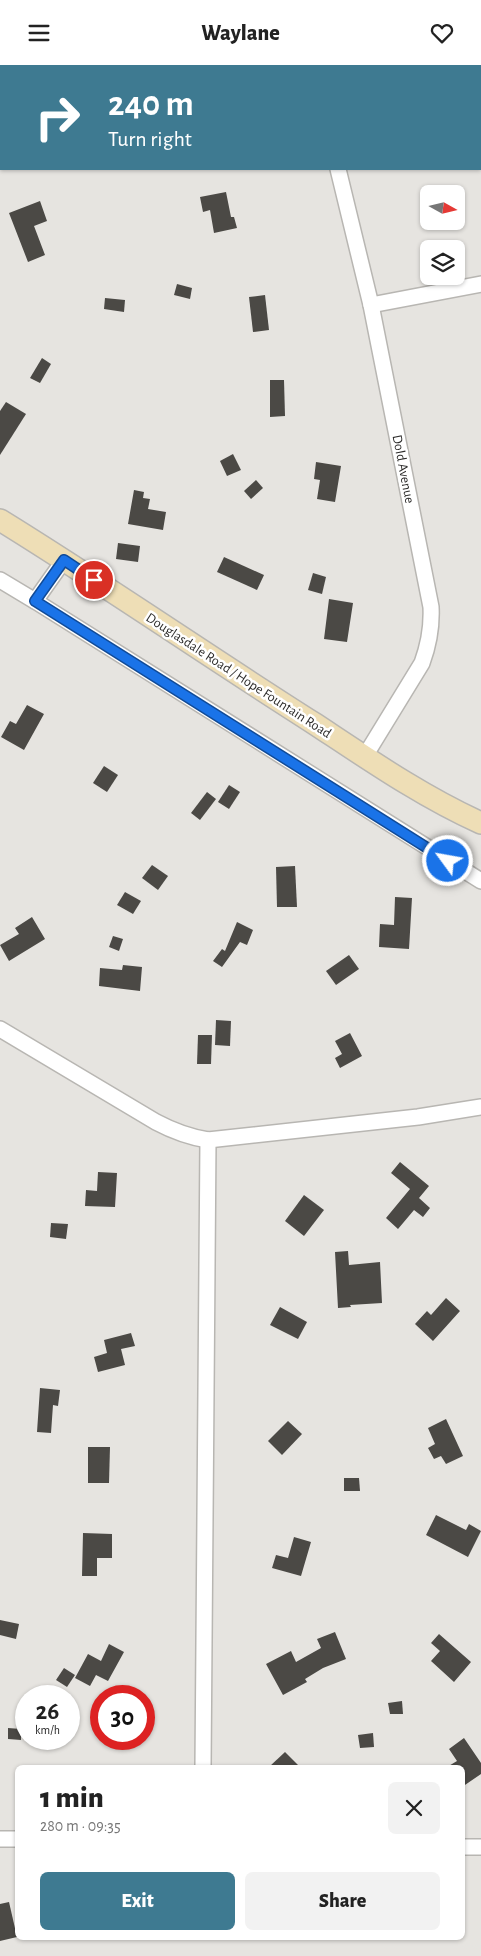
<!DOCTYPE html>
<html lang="en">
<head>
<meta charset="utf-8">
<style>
	:root { --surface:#fff; --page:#f2f2f2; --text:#222; --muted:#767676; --accent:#3e7a91 }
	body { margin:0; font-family:"Alegreya Sans",sans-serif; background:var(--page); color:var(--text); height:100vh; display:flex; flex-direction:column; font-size:19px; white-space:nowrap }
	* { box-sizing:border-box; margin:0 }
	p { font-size:16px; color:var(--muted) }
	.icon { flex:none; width:28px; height:28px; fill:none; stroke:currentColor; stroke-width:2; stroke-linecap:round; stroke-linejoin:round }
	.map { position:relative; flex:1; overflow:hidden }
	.drawer { position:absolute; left:15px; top:1700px; width:450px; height:175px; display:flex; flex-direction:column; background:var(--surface); border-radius:8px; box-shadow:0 1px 4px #0004 }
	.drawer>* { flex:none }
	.top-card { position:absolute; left:0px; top:0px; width:481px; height:105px; box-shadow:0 1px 4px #0004; background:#3e7a91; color:#fff; overflow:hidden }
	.needle { width:32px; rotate:98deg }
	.fabs { position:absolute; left:420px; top:120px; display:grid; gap:10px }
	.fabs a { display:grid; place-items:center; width:45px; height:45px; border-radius:8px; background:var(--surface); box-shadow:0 1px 4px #0004; font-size:25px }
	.speed { position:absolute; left:15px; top:1620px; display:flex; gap:10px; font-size:25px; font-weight:700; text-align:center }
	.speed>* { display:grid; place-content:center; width:65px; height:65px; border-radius:50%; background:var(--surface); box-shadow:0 1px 4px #0004; line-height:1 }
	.speed small { font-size:12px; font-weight:400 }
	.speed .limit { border:8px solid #d22; background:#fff; color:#111 }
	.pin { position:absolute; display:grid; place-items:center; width:42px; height:42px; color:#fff; margin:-21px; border:2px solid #fff; border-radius:50%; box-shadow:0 1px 5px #0007 }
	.me { position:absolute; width:55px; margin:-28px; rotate:302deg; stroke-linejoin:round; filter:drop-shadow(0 0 4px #0008) }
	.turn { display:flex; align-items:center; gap:18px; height:105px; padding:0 25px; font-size:22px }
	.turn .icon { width:65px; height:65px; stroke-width:2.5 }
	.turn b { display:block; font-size:35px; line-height:42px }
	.round { display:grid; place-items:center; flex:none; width:52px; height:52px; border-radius:8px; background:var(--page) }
	.head { display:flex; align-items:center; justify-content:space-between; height:85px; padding:0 25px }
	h1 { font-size:30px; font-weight:800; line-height:38px }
	.primary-button { display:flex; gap:10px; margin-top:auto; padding:10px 25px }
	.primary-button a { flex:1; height:58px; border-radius:8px; background:var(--accent); color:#fff; font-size:20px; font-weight:800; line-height:58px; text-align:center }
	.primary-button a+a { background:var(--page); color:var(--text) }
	header { display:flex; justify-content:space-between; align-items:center; height:65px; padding:0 25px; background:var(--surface); font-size:22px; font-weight:800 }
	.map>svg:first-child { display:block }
</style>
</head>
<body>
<header><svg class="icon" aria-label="menu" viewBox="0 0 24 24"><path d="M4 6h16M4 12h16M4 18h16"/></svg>Waylane<svg class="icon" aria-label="heart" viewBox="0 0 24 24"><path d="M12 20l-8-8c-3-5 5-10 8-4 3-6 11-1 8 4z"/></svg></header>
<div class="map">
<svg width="481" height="1891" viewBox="0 0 481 1891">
	<rect width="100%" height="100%" fill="#e6e4e0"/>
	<g fill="#4b4945">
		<polygon points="226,127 231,152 234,152 237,163 214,168 210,145 203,147 200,132"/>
		<polygon points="40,136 47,156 34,161 45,190 28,197 9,148"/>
		<polygon points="177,219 192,223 190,234 174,230"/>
		<polygon points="265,230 269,265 253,267 249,232"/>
		<polygon points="105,233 125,235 124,247 104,244"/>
		<polygon points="42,293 51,299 40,318 30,313"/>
		<polygon points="270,315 284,315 285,351 270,352"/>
		<polygon points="6,337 26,349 0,390 0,346"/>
		<polygon points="233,389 241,405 227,411 220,396"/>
		<polygon points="316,397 341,401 335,437 317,434 320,415 314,414"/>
		<polygon points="256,415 263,423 251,434 244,426"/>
		<polygon points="134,425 144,427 143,433 150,434 148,444 166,447 163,465 128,459"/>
		<polygon points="118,478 140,481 138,497 116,494"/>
		<polygon points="224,492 264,510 257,525 217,507"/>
		<polygon points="313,508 326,512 322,529 308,525"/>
		<polygon points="329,534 353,538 347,577 324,574"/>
		<polygon points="27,640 44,649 24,685 1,672 10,656 16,659"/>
		<polygon points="104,701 118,710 107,727 93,718"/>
		<polygon points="229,720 240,727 229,744 218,737"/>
		<polygon points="207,727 216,734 200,755 191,748"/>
		<polygon points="152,800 168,811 158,825 142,813"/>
		<polygon points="295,801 297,842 277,842 276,802"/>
		<polygon points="125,827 141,836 133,849 117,840"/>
		<polygon points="395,832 412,833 409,884 379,882 380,859 394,860"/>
		<polygon points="32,852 45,874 9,896 0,880 19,869 15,863"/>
		<polygon points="237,857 253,865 247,880 240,877 222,902 213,896 222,884 225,886"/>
		<polygon points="113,871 123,874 119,886 109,882"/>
		<polygon points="349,890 359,904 336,920 326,906"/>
		<polygon points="123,900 142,902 140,926 99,921 100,903 122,905"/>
		<polygon points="216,955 231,956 230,981 215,980"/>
		<polygon points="350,968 362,991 340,1003 335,993 342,989 335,976"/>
		<polygon points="198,970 212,970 211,999 197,999"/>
		<polygon points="400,1097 429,1121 419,1133 430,1143 423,1152 414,1145 398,1164 386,1153 410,1124 391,1108"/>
		<polygon points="98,1107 117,1108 115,1142 85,1141 86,1125 97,1126"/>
		<polygon points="304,1130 324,1145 304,1171 285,1156"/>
		<polygon points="51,1158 68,1159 66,1174 50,1172"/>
		<polygon points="348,1186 349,1200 380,1197 382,1238 350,1240 351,1242 338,1243 335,1187"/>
		<polygon points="446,1233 460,1246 433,1276 415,1259 427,1246 431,1250"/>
		<polygon points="280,1242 307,1257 298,1274 270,1260"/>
		<polygon points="131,1268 135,1281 121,1284 125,1300 98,1307 94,1292 107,1288 104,1275"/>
		<polygon points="40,1323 60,1325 58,1341 53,1340 51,1368 37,1367"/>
		<polygon points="446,1354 463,1391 446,1399 441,1391 434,1394 428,1383 435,1379 428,1363"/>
		<polygon points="288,1356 302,1369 282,1390 268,1376"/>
		<polygon points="88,1382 110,1382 109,1418 88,1418"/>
		<polygon points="344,1413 359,1413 360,1426 344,1426"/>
		<polygon points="436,1450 466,1465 469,1459 481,1466 468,1492 426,1470"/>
		<polygon points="83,1468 112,1469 112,1493 97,1493 97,1511 82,1511"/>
		<polygon points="294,1472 311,1477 301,1511 272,1503 276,1490 288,1493"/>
		<polygon points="0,1555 19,1559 16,1574 0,1570"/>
		<polygon points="335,1567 346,1594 323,1603 305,1614 307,1617 283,1630 266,1599 291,1586 296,1597 321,1583 317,1574"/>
		<polygon points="439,1569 471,1597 454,1617 431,1596 440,1586 431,1578"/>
		<polygon points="109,1579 124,1587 108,1616 96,1610 90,1621 75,1613 88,1589 101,1596"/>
		<polygon points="64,1603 75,1610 67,1622 56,1615"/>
		<polygon points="402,1636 403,1649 390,1649 388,1638"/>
		<polygon points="8,1663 21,1664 21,1675 8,1674"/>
		<polygon points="373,1668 374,1682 360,1683 358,1670"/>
		<polygon points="464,1673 481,1698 481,1709 462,1722 462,1702 447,1702 457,1696 449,1684"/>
		<polygon points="285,1687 300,1702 269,1702"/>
		<polygon points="9,1837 17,1872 0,1876 0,1839"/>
	</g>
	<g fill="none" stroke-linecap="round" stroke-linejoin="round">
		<g stroke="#b8b6b2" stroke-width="18">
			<g id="minor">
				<polyline points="314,0 315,1"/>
				<polyline points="61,1 61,0"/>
				<path d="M338 104 371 240 431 542C432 562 429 579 422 598L365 691"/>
				<polyline points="371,240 481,219"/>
				<polyline points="0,515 35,536 64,495"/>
				<polyline points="35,536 481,816"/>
				<path d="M0 964 156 1057C173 1066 189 1072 208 1075L418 1052 481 1042"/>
				<polyline points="203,1702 208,1075"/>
				<polyline points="0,1774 18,1774"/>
				<polyline points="462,1782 481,1782"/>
			</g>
		</g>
		<g stroke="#b8b6b2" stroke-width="24">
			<path id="secondary" d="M0 455C107 521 209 592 315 659 368 694 423 732 481 758"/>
		</g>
		<use href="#minor" stroke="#fff" stroke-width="15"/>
		<use href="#secondary" stroke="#eedeb6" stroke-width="21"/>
	</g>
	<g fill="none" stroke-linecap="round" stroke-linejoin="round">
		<g stroke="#114b97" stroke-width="12">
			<polyline id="route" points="94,515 64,495 35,536 448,796"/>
		</g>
		<use href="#route" stroke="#1a73e8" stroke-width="9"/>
	</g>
	<g text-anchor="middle" stroke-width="5" stroke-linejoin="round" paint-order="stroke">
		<g font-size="14" fill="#2c2b2a" stroke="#fff">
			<text transform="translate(404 404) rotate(79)" y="5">Dold Avenue</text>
			<text transform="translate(239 610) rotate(33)" y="5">Douglasdale Road / Hope Fountain Road</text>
		</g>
	</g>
</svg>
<div class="fabs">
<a><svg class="needle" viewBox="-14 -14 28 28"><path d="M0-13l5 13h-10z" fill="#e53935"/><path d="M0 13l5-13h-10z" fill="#767676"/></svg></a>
<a><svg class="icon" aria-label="layers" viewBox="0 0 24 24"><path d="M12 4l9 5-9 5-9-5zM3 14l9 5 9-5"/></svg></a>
</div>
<div class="speed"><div>26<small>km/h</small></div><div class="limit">30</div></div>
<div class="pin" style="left:94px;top:515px;background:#d93025"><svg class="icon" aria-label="arrive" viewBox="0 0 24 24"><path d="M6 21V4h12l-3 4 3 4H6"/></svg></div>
<svg class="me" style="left:448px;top:796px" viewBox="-20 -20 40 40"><circle r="17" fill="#1a73e8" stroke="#fff" stroke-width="3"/><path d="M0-11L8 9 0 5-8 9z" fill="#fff"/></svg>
<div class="top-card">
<div class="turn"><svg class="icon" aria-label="right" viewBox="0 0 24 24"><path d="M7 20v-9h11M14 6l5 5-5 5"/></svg><div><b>240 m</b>Turn right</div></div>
</div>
<section class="drawer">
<div class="head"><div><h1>1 min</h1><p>280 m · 09:35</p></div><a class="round"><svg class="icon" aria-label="close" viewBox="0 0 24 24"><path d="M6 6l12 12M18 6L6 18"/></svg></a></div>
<div class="primary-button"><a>Exit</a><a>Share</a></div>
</section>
</div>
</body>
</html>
